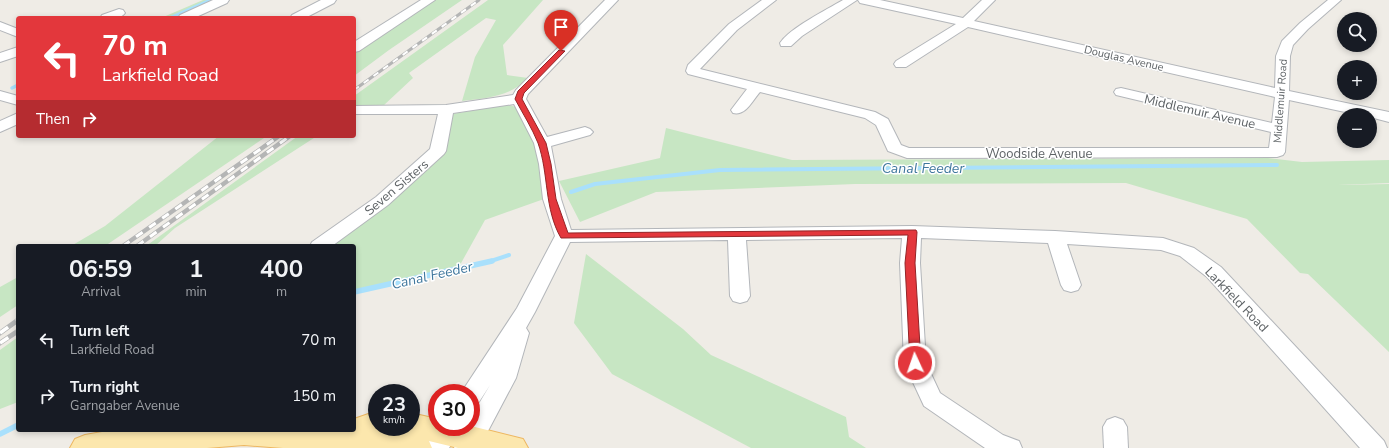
<!DOCTYPE html>
<html lang="en">
<head>
<meta charset="utf-8">
<style>
	:root { --surface:#171b24; --page:#20242c; --text:#f1f3f6; --muted:#9ea1a6 }
	body { margin:0; font-family:"Nunito Sans",sans-serif; background:var(--page); color:var(--text); height:100vh; display:flex; flex-direction:column; font-size:15px; white-space:nowrap }
	* { box-sizing:border-box; margin:0 }
	p { font-size:13px; color:var(--muted) }
	.icon { flex:none; width:22px; height:22px; fill:none; stroke:currentColor; stroke-width:2; stroke-linecap:round; stroke-linejoin:round }
	.map { position:relative; flex:1; overflow:hidden }
	.sheet { position:absolute; left:16px; top:244px; width:340px; height:188px; display:flex; flex-direction:column; background:var(--surface); border-radius:4px; box-shadow:0 2px 6px #0003 }
	.sheet>* { flex:none }
	.hud { position:absolute; left:16px; top:16px; width:340px; height:122px; border-radius:4px; box-shadow:0 2px 6px #0003; background:#e3373c; color:#fff; overflow:hidden }
	.fabs { position:absolute; left:1337px; top:12px; display:grid; gap:8px }
	.fabs a { display:grid; place-items:center; width:40px; height:40px; border-radius:50%; background:var(--surface); box-shadow:0 2px 6px #0003; font-size:20px }
	.speed { position:absolute; left:368px; top:384px; display:flex; gap:8px; font-size:20px; font-weight:700; text-align:center }
	.speed>* { display:grid; place-content:center; width:52px; height:52px; border-radius:50%; background:var(--surface); box-shadow:0 2px 6px #0003; line-height:1 }
	.speed small { font-size:10px; font-weight:400 }
	.speed .limit { border:6px solid #d22; background:#fff; color:#111 }
	.pin { position:absolute; display:grid; place-items:center; width:34px; height:34px; color:#fff; margin:-41px -17px; border-radius:50% 50% 50% 0; rotate:-45deg; box-shadow:0 0 4px #0007 }
	.pin .icon { rotate:45deg }
	.me { position:absolute; width:44px; margin:-22px; rotate:357deg; stroke-linejoin:round; filter:drop-shadow(0 0 3px #0008) }
	.turn { display:flex; align-items:center; gap:14px; height:84px; padding:0 20px; font-size:18px }
	.turn .icon { width:52px; height:52px; stroke-width:2.5 }
	.turn b { display:block; font-size:28px; line-height:34px }
	.then { display:flex; align-items:center; height:38px; padding:0 20px; background:#0003; gap:8px; font-size:15px }
	.eta { display:flex; justify-content:space-evenly; align-items:center; height:68px; text-align:center }
	.eta b { font-size:24px; font-weight:700; line-height:28px }
	ul { padding:0; list-style:none }
	li { display:flex; align-items:center; gap:12px; height:56px; padding:0 20px }
	li div { flex:1 }
	li b { display:block; font-size:15px }
	li em { font-style:normal }
	.map>svg:first-child { display:block }
</style>
</head>
<body>
<div class="map">
<svg width="1389" height="448" viewBox="0 0 1389 448">
	<rect width="100%" height="100%" fill="#efece6"/>
	<g fill="#c7e6c3">
		<polygon points="203,0 220,0 180,18 161,18"/>
		<polygon points="435,0 462,0 389,50 354,76 354,53"/>
		<path d="M488 0H543L503 45 507 75 528 78C510 97 487 98 462 101L475 57 496 20 486 18 409 73 413 78 383 106H364L360 108H354V96Z"/>
		<polygon points="506,105 513,106 519,109 538,143 544,199 485,220 460,265 354,293 354,246 327,246 444,151 452,114"/>
		<polygon points="666,128 792,160 1268,158 1302,162 1389,160 1389,183 1338,185 1389,184 1389,352 1308,274 1300,273 1247,219 1126,183 855,184 656,192 580,222 559,181 660,158"/>
		<polygon points="219,136 267,136 105,246 71,246 105,226"/>
		<polygon points="298,136 317,136 175,228 155,246 146,246"/>
		<polygon points="586,254 683,329 711,355 846,417 849,437 866,448 751,448 612,374 574,323"/>
		<polygon points="18,277 18,305 0,317 0,287"/>
		<polygon points="18,337 18,402 0,409 0,350"/>
	</g>
	<g fill="none" stroke-linecap="round" stroke-linejoin="round">
		<g stroke="#a9e0fc" stroke-width="3.5">
			<polyline points="170,18 211,0"/>
			<polyline points="12,88 18,85"/>
		</g>
		<g stroke="#a9e0fc" stroke-width="4">
			<polyline points="571,192 595,184 720,170 1277,165"/>
			<polyline points="488,262 509,255"/>
		</g>
		<g stroke="#a9e0fc" stroke-width="5.5">
			<polyline points="354,292 492,261"/>
			<polyline points="0,434 18,425"/>
		</g>
		<g stroke="#b3b6ba" stroke-width="2">
			<g id="minor">
				<polygon points="213,0 229,0 227,3 194,18 178,18 180,15"/>
				<polygon points="321,0 336,0 334,3 305,18 290,18 292,15"/>
				<polygon points="421,0 435,0 359,51 354,52 354,42"/>
				<polygon points="605,0 618,0 528,94 526,99 547,137 585,127 590,129 593,132 590,135 551,146 561,199 571,230 912,226 1055,231 1163,238 1194,248 1221,267 1384,441 1387,448 1360,448 1207,277 1180,256 1161,250 1067,244 1081,285 1078,290 1071,292 1064,290 1061,285 1048,243 921,238 920,263 926,363 940,393 1003,435 1019,441 1022,448 985,448 924,406 904,363 900,263 902,238 746,240 750,296 747,301 740,303 733,301 730,296 728,240 570,242 535,312 526,328 529,333 516,378 479,448 454,448 465,427 471,427 471,417 490,385 479,402 471,404 471,393 461,393 517,308 555,236 543,199 539,164 534,143 514,104 453,113 446,151 444,154 388,205 332,246 310,246 312,242 376,197 430,149 438,114 354,114 354,106 446,105 513,95 516,90"/>
				<path d="M762 0H776L737 30 700 69 875 112 888 119 901 145 909 148H1269L1271 132 1116 95 1114 92 1116 89 1121 88 1272 123 1275 97 968 27 906 67H896L894 64 896 61 956 24 860 3 858 0H880L963 18 982 0H995L974 21 1275 88 1276 56 1282 41 1300 23 1328 0H1341L1308 29 1293 45 1290 56 1289 91 1389 112V122L1370 117V115H1359L1289 100 1285 152 1283 155 1277 157 907 158 888 151 876 125 865 118 760 92C752 101 746 116 733 113L731 110 747 89 688 74 686 71 688 65 729 24Z"/>
				<path d="M843 0H857L802 36 791 46H781L780 43C790 28 826 10 843 0Z"/>
				<path d="M119 9 123 10 125 13C120 20 108 18 100 18L102 15Z"/>
				<polygon points="0,22 18,29 18,37 0,30"/>
				<polygon points="18,47 18,56 0,62 0,53"/>
				<polygon points="0,91 18,96 18,105 0,100"/>
				<polygon points="18,113 18,124 0,132 0,121"/>
				<polygon points="1115,417 1123,420 1127,427 1128,448 1104,448 1103,427 1107,420"/>
				<polygon points="437,427 462,427 449,448 424,448"/>
			</g>
		</g>
		<g stroke="#edb761" stroke-width="2">
			<polygon id="major" points="377,411 377,427 389,427 399,430 398,427 411,427 411,413 437,419 437,427 471,426 523,439 528,448 458,448 429,441 432,448 283,448 244,445 207,448 70,448 75,439 85,435 113,430 354,430 354,419"/>
		</g>
		<use href="#minor" fill="#fff" fill-rule="evenodd"/>
		<use href="#major" fill="#fce7ad" fill-rule="evenodd"/>
		<g stroke="#b4b5b5" stroke-width="3">
			<polyline id="rail-far2" points="354,90 479,0"/>
		</g>
		<g stroke="#b4b5b5" stroke-width="4.5">
			<g id="rail-far1">
				<polyline points="123,246 279,136"/>
				<polyline points="137,246 290,136"/>
			</g>
		</g>
		<g stroke="#b4b5b5" stroke-width="5">
			<g id="rail">
				<polyline points="0,333 18,320"/>
				<polyline points="0,343 18,331"/>
			</g>
		</g>
		<use href="#rail-far2" stroke="#fff" stroke-width="2" stroke-dasharray="6" stroke-linecap="butt"/>
		<use href="#rail-far1" stroke="#fff" stroke-width="3" stroke-dasharray="8" stroke-linecap="butt"/>
		<use href="#rail" stroke="#fff" stroke-width="3.5" stroke-dasharray="10" stroke-linecap="butt"/>
	</g>
	<path fill="#e3373c" stroke="#942427" d="M559 50 565 51 524 93 522 99 546 143 551 164 556 199 568 233 916 230 917 232 915 263 921 363 919 366 915 367 911 366 910 363 905 263 908 235 561 238C544 209 549 174 538 143 532 128 523 114 515 99L518 91Z"/>
	<g text-anchor="middle" stroke-width="3" stroke-linejoin="round" paint-order="stroke">
		<g font-size="11" fill="#5d6265" stroke="#fff">
			<text transform="translate(1124 58) rotate(13)" y="4">Douglas Avenue</text>
			<text transform="translate(1280 101) rotate(-86)" y="4">Middlemuir Road</text>
		</g>
		<g font-size="13" fill="#5d6265" stroke="#fff">
			<text transform="translate(1200 111) rotate(13)" y="5">Middlemuir Avenue</text>
			<text x="1039" y="158">Woodside Avenue</text>
			<text transform="translate(396 187) rotate(-40)" y="5">Seven Sisters</text>
			<text transform="translate(1237 299) rotate(46)" y="5">Larkfield Road</text>
		</g>
		<g font-size="14" font-style="italic" fill="#3f779d" stroke="#fff">
			<text x="923" y="173">Canal Feeder</text>
			<text transform="translate(432 275) rotate(-13)" y="5">Canal Feeder</text>
		</g>
	</g>
</svg>
<div class="fabs">
<a><svg class="icon" aria-label="search" viewBox="0 0 24 24"><circle cx="10" cy="10" r="6"/><path d="M15 15l6 6"/></svg></a>
<a>+</a>
<a>−</a>
</div>
<div class="speed"><div>23<small>km/h</small></div><div class="limit">30</div></div>
<div class="pin" style="left:561px;top:51px;background:#d93025"><svg class="icon" aria-label="arrive" viewBox="0 0 24 24"><path d="M6 21V4h12l-3 4 3 4H6"/></svg></div>
<svg class="me" style="left:915px;top:363px" viewBox="-20 -20 40 40"><circle r="17" fill="#e3373c" stroke="#fff" stroke-width="3"/><path d="M0-11L8 9 0 5-8 9z" fill="#fff"/></svg>
<div class="hud">
<div class="turn"><svg class="icon" aria-label="left" viewBox="0 0 24 24"><path d="M17 20v-9H6M10 6l-5 5 5 5"/></svg><div><b>70 m</b>Larkfield Road</div></div>
<div class="then">Then<svg class="icon" aria-label="right" viewBox="0 0 24 24"><path d="M7 20v-9h11M14 6l5 5-5 5"/></svg></div>
</div>
<section class="sheet">
<div class="eta">
<div><b>06:59</b><p>Arrival</p></div>
<div><b>1</b><p>min</p></div>
<div><b>400</b><p>m</p></div>
</div>
<ul>
<li><svg class="icon" aria-label="left" viewBox="0 0 24 24"><path d="M17 20v-9H6M10 6l-5 5 5 5"/></svg><div><b>Turn left</b><p>Larkfield Road</p></div><em>70 m</em></li>
<li><svg class="icon" aria-label="right" viewBox="0 0 24 24"><path d="M7 20v-9h11M14 6l5 5-5 5"/></svg><div><b>Turn right</b><p>Garngaber Avenue</p></div><em>150 m</em></li>
</ul>
</section>
</div>
</body>
</html>
